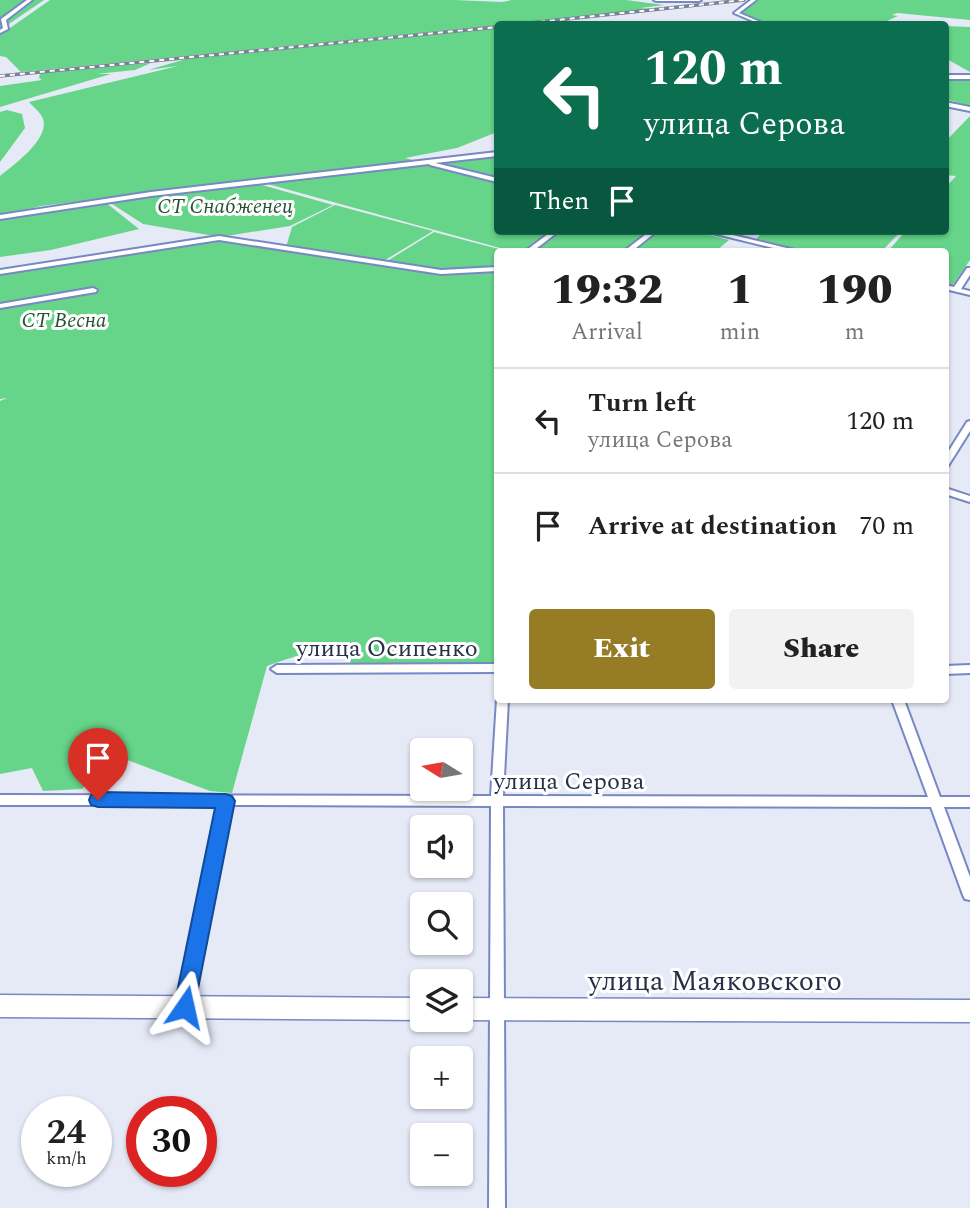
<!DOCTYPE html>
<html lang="en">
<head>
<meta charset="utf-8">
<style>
	:root { --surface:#fff; --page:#f2f2f2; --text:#222; --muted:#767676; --line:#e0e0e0; --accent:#967c24 }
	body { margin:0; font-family:Spectral,serif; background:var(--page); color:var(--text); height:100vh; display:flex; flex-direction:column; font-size:26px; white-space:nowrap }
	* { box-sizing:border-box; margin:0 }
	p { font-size:23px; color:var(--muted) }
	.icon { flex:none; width:38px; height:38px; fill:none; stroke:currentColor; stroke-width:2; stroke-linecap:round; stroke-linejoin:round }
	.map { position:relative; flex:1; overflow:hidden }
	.panel { position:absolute; left:494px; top:248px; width:455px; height:455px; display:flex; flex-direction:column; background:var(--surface); border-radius:7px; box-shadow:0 2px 5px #0004 }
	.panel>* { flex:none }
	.top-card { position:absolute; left:494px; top:21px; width:455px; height:214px; border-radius:7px; box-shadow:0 2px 5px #0004; background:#0b6e4f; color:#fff; overflow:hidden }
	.needle { width:46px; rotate:281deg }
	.fabs { position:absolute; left:410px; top:738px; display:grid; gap:14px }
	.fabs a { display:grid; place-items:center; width:63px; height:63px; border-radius:7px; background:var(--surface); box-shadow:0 2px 5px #0004; font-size:35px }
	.speed { position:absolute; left:21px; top:1096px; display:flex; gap:14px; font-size:35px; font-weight:700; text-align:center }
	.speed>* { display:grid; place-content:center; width:91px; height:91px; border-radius:50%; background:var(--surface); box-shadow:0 2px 5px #0004; line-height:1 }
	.speed small { font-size:18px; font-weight:400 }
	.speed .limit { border:10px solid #d22; background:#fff; color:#111 }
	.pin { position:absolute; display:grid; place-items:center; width:60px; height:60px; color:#fff; margin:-72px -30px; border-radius:50% 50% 50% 0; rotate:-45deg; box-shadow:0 0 7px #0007 }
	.pin .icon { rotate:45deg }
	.me { position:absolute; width:77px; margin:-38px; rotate:11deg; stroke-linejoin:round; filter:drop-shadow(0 0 5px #0008) }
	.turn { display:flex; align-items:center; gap:24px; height:147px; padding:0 35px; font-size:32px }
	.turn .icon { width:91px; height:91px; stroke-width:2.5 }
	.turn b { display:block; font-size:49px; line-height:60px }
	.then { display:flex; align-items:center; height:66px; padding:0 35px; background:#0003; gap:14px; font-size:26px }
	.eta { display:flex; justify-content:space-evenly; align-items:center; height:119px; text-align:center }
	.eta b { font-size:42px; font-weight:800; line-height:49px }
	.primary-button { display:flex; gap:14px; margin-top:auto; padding:14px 35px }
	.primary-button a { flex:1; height:80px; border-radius:7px; background:var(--accent); color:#fff; font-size:28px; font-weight:800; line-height:80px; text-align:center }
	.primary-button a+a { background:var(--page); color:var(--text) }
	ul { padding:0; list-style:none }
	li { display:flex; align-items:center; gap:21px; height:105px; padding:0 35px; border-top:2px solid var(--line) }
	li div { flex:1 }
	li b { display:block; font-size:26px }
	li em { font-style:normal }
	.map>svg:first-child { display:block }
</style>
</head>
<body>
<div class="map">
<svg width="970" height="1208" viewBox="0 0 970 1208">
	<rect width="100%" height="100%" fill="#e6eaf7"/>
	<g fill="#67d589">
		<polygon points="0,0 44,0 0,30"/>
		<polygon points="50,0 454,0 502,2 512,0 626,0 664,5 641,8 658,10 21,72 6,57 0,56 0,35"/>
		<path d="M758 0H970V20L897 13 892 15 898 16 887 21 894 24C875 24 858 23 840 22 814 21 757 35 740 11Z"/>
		<polygon points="945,26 970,27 970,72 945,58"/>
		<path d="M497 28V132L457 148 405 158 497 181V231H553L526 252H515L264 183 320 176 255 183 333 205 290 226 220 237 143 224 109 202 199 191 198 187 41 206 0 216V176C13 165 55 136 41 115 38 110 32 106 29 102L178 66 148 70 186 59Z"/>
		<polygon points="151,63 135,70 96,74 111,74 0,107 0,86 42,80 39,78 40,73"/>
		<polygon points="945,79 970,79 970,106 945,99"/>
		<polygon points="7,110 22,114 25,128 0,162 0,112"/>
		<polygon points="970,116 970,260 952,286 945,285 945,252 887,252 906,231 945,231 945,188 956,176 945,175 945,142"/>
		<polygon points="497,156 497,177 438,162"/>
		<polygon points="105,202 139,229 51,250 0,257 0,219"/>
		<polygon points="335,205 433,231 382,262 286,247 292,227"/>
		<polygon points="559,231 695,231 729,240 715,252 531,252"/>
		<polygon points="764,231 901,231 881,252 798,252 754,241"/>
		<path d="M434 232 510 252H497V267C458 272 423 268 384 263Z"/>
		<path d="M208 236 436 274 497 270V664L355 665C324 644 299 655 267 666L232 793 210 791 114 755 82 789 43 791 32 768 0 774V401L7 398 0 399V270Z"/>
	</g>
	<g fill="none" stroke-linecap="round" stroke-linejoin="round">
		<g stroke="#7788c4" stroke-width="4">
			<g id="street">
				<polygon points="27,0 32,0 6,20 8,29 0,33 0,30 3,28 1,19"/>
				<polygon points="654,0 701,0 699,1 656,1"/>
				<polygon points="751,0 756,0 739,13 765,24 760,24 734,13"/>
				<rect x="945" y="75" width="25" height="4"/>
				<polygon points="945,102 970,107 970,111 945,106"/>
				<polygon points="497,152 497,156 435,163 497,178 497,182 430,165 429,164 151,196 0,219 0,215 151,192"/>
				<polygon points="552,231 559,231 532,252 524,252"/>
				<polygon points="650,231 657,231 631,252 623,252"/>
				<polygon points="704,231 716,231 803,252 790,252"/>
				<polygon points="219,236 441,270 497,267 497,271 441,274 219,240 0,274 0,270"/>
				<polygon points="967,268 970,268 970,275 961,289 970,291 970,295 945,289 945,285 954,287"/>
				<polygon points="93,288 97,290 96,292 0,308 0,304"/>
				<polygon points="970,421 970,431 948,466 945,467 945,457 967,422"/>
				<polygon points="945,488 970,496 970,502 945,494"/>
				<polygon points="497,664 497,672 277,673 271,669 277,665"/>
				<polygon points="970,665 970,673 945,674 945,666"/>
				<polygon points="497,699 508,700 503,796 928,797 892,700 904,700 940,797 970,797 970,807 944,807 970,877 970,900 965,899 963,895 931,807 503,806 505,1208 489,1208 491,806 231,805 192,1007 190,1011 185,1013 180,1011 178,1007 219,805 0,805 0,795 491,796"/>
			</g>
		</g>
		<g stroke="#7788c4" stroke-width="3">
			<g id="primary">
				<polygon points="0,995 422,998 422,1020 0,1017"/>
				<polygon points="460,998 970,1000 970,1022 460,1020"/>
			</g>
		</g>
		<use href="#street" fill="#fff" fill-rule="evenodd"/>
		<use href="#primary" fill="#fff" fill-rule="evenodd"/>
		<g stroke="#7b8195" stroke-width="3.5">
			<g id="rail">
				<polyline points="520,24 744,0"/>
				<polyline points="0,76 497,27"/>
			</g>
		</g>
		<use href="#rail" stroke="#fff" stroke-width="2" stroke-dasharray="5" stroke-linecap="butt"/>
	</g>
	<polygon fill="#1a73e8" stroke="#114b97" stroke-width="2" points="98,792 226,794 232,796 235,801 193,1014 185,1017 177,1014 174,1007 215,808 98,807 91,805 89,800 91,795"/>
	<g text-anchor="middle" stroke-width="6" stroke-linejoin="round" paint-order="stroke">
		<g font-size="21" font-style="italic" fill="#255333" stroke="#fff">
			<text x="225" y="213">СТ Снабженец</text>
			<text x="64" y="327">СТ Весна</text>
		</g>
		<g font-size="24" fill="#282f48" stroke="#fff">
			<text x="387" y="656">улица Осипенко</text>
			<text x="569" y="789">улица Серова</text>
		</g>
		<g font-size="28" fill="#282f48" stroke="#fff">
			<text x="715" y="990">улица Маяковского</text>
		</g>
	</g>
</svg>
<div class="fabs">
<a><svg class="needle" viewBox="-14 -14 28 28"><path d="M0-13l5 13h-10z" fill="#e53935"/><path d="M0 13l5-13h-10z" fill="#767676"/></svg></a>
<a><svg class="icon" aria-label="sound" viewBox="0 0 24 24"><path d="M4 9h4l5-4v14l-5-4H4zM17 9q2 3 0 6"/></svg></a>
<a><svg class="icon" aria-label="search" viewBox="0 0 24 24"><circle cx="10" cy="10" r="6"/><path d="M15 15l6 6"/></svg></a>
<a><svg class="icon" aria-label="layers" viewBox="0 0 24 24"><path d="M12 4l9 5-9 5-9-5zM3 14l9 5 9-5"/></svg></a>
<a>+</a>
<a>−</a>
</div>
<div class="speed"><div>24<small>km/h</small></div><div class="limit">30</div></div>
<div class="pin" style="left:98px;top:800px;background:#d93025"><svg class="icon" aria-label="arrive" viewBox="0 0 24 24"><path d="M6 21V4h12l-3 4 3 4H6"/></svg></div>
<svg class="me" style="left:185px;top:1007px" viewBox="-20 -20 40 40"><path d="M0-17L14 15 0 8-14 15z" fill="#1a73e8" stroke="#fff" stroke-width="4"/></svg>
<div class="top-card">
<div class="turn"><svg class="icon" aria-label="left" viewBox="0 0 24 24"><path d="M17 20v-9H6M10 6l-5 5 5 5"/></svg><div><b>120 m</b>улица Серова</div></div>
<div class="then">Then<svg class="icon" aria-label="arrive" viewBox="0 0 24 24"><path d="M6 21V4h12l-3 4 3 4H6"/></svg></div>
</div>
<section class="panel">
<div class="eta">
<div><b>19:32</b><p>Arrival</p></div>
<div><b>1</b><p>min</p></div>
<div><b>190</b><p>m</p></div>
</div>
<ul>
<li><svg class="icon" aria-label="left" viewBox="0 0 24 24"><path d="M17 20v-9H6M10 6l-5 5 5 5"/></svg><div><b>Turn left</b><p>улица Серова</p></div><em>120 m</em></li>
<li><svg class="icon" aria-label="arrive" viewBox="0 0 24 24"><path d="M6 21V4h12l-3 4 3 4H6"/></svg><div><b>Arrive at destination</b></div><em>70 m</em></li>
</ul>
<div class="primary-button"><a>Exit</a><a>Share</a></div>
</section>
</div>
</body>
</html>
